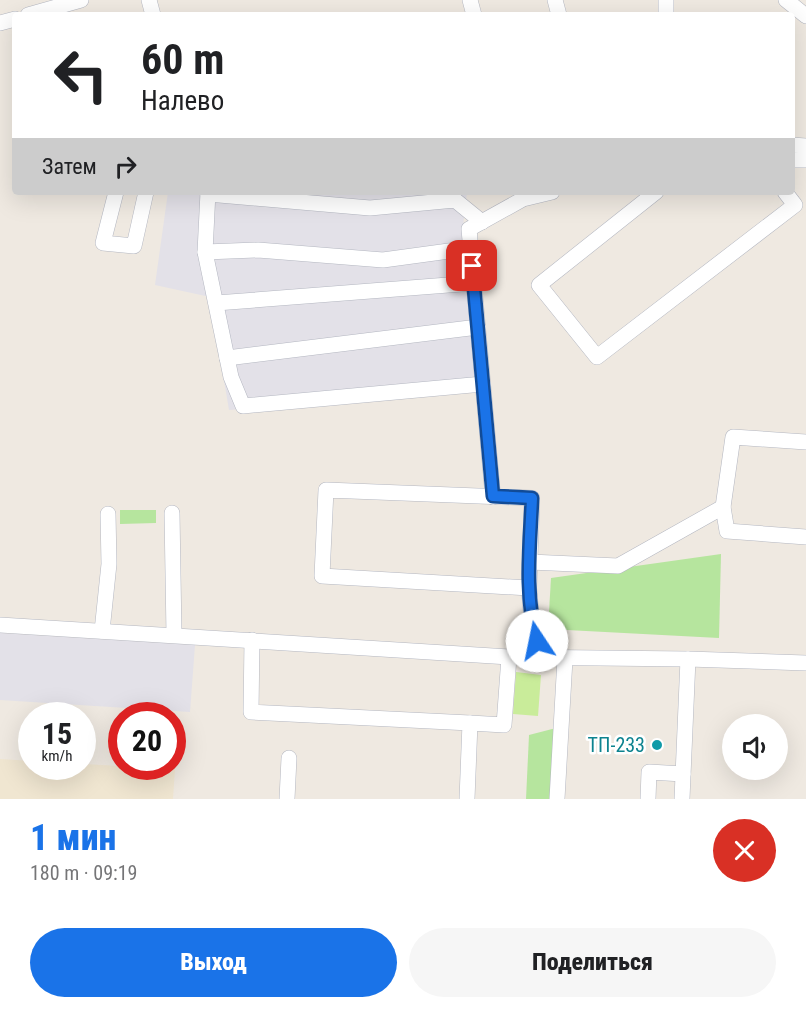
<!DOCTYPE html>
<html lang="ru">
<head>
<meta charset="utf-8">
<style>
	:root { --surface:#fff; --page:#f6f6f6; --text:#202124; --muted:#757577; --accent:#1a73e8 }
	body { margin:0; font-family:"Roboto Condensed",sans-serif; background:var(--page); color:var(--text); height:100vh; display:flex; flex-direction:column; font-size:22px; white-space:nowrap }
	* { box-sizing:border-box; margin:0 }
	p { font-size:20px; color:var(--muted) }
	.icon { flex:none; width:33px; height:33px; fill:none; stroke:currentColor; stroke-width:2; stroke-linecap:round; stroke-linejoin:round }
	.map { position:relative; height:799px; overflow:hidden }
	.side { display:flex; flex-direction:column; background:var(--surface); flex:1 }
	.side>* { flex:none }
	.hud { position:absolute; left:12px; top:12px; width:783px; height:183px; border-radius:6px; box-shadow:0 6px 24px #0002; background:#fff; color:var(--text); overflow:hidden }
	.buttons { position:absolute; left:722px; top:714px; display:grid; gap:12px }
	.buttons a { display:grid; place-items:center; width:66px; height:66px; border-radius:50%; background:var(--surface); box-shadow:0 6px 24px #0002; font-size:30px }
	.speed { position:absolute; left:18px; top:702px; display:flex; gap:12px; font-size:30px; font-weight:700; text-align:center }
	.speed>* { display:grid; place-content:center; width:78px; height:78px; border-radius:50%; background:var(--surface); box-shadow:0 6px 24px #0002; line-height:1 }
	.speed small { font-size:15px; font-weight:400 }
	.speed .limit { border:9px solid #d22; background:#fff; color:#111 }
	.pin { position:absolute; display:grid; place-items:center; width:51px; height:51px; color:#fff; margin:-26px; border-radius:12px; box-shadow:0 3px 9px #0006 }
	.me { position:absolute; width:66px; margin:-33px; rotate:349deg; stroke-linejoin:round; filter:drop-shadow(0 0 4px #0008) }
	.turn { display:flex; align-items:center; gap:21px; height:126px; padding:0 30px; font-size:27px }
	.turn .icon { width:78px; height:78px; stroke-width:2.5 }
	.turn b { display:block; font-size:42px; line-height:51px }
	.then { display:flex; align-items:center; height:57px; padding:0 30px; background:#0003; gap:12px; font-size:22px }
	.round { display:grid; place-items:center; flex:none; width:63px; height:63px; border-radius:32px; background:var(--page) }
	.summary { display:flex; align-items:center; justify-content:space-between; height:102px; padding:0 30px }
	h1 { font-size:36px; font-weight:800; line-height:45px; color:var(--accent) }
	.action { display:flex; gap:12px; margin-top:auto; padding:12px 30px }
	.action a { flex:1; height:69px; border-radius:36px; background:var(--accent); color:#fff; font-size:24px; font-weight:800; line-height:69px; text-align:center }
	.action a+a { background:var(--page); color:var(--text) }
	.map>svg:first-child { display:block }
</style>
</head>
<body>
<div class="map">
<svg width="806" height="799" viewBox="0 0 806 799">
	<rect width="100%" height="100%" fill="#efe9e1"/>
	<g fill="#e3e1e8">
		<polygon points="168,192 467,192 463,226 478,391 229,410 210,297 155,285"/>
		<polygon points="0,633 195,645 190,712 0,700"/>
	</g>
	<polygon fill="#f0e6d1" points="0,759 31,761 32,766 82,766 83,764 175,769 173,799 0,799"/>
	<g fill="#b6e59e">
		<polygon points="120,510 156,510 156,523 120,524"/>
		<polygon points="721,554 719,638 548,629 551,578"/>
		<polygon points="556,728 553,799 526,799 529,735"/>
	</g>
	<polygon fill="#c9ec9a" points="516,672 541,675 538,716 513,714"/>
	<g fill="none" stroke-linecap="round" stroke-linejoin="round">
		<g stroke="#b4b7c1" stroke-width="16">
			<g id="minor">
				<polyline points="149,0 153,15"/>
				<polyline points="470,0 474,15"/>
				<polyline points="555,0 559,15"/>
				<polyline points="666,0 666,15"/>
				<polyline points="786,0 806,16"/>
				<polyline points="28,15 81,0"/>
				<polyline points="0,23 15,19"/>
				<polyline points="792,145 806,146"/>
				<polyline points="792,160 806,160"/>
				<polyline points="116,192 103,243 134,246 146,192"/>
				<polyline points="208,192 205,252 231,377 243,406 483,384"/>
				<polyline points="656,192 539,285 597,357 795,205 785,192"/>
				<polyline points="208,194 370,208 455,200 482,222"/>
				<polyline points="205,252 258,250 383,260 471,248"/>
				<polyline points="216,303 474,283"/>
				<polyline points="227,358 478,327"/>
				<polyline points="493,497 469,229 523,199 552,192"/>
				<polyline points="723,507 733,437 806,442"/>
				<polyline points="172,513 174,635"/>
				<polyline points="530,562 618,566 723,507 727,531 806,537"/>
				<polyline points="529,588 322,576 326,490 532,498 529,588 532,624 541,658"/>
				<polyline points="0,625 509,657 688,659 806,663"/>
				<polyline points="102,631 109,564 108,514"/>
				<polyline points="252,640 251,712 470,723 467,799"/>
				<polyline points="470,723 504,725 509,657"/>
				<polyline points="287,799 289,758"/>
				<polyline points="557,799 565,659"/>
				<polyline points="648,799 649,772 683,774"/>
				<polyline points="682,799 688,659"/>
			</g>
		</g>
		<use href="#minor" stroke="#fff" stroke-width="15"/>
	</g>
	<g fill="none" stroke-linecap="round" stroke-linejoin="round">
		<g stroke="#114b97" stroke-width="15">
			<path id="route" d="M472 266 493 496 532 498C530 545 524 595 537 641"/>
		</g>
		<use href="#route" stroke="#1a73e8" stroke-width="10"/>
	</g>
	<circle fill="#0f9aa8" stroke="#fff" stroke-width="2" cx="657" cy="745" r="6"/>
	<g text-anchor="middle" stroke-width="5" stroke-linejoin="round" paint-order="stroke">
		<g font-size="20" fill="#0d838f" stroke="#fff" text-anchor="end">
			<text x="645" y="752">ТП-233</text>
		</g>
	</g>
</svg>
<div class="buttons">
<a><svg class="icon" aria-label="sound" viewBox="0 0 24 24"><path d="M4 9h4l5-4v14l-5-4H4zM17 9q2 3 0 6"/></svg></a>
</div>
<div class="speed"><div>15<small>km/h</small></div><div class="limit">20</div></div>
<div class="pin" style="left:472px;top:266px;background:#d93025"><svg class="icon" aria-label="arrive" viewBox="0 0 24 24"><path d="M6 21V4h12l-3 4 3 4H6"/></svg></div>
<svg class="me" style="left:537px;top:641px" viewBox="-20 -20 40 40"><circle r="19" fill="#fff"/><path d="M0-13L10 11 0 6-10 11z" fill="#1a73e8"/></svg>
<div class="hud">
<div class="turn"><svg class="icon" aria-label="left" viewBox="0 0 24 24"><path d="M17 20v-9H6M10 6l-5 5 5 5"/></svg><div><b>60 m</b>Налево</div></div>
<div class="then">Затем<svg class="icon" aria-label="right" viewBox="0 0 24 24"><path d="M7 20v-9h11M14 6l5 5-5 5"/></svg></div>
</div>
</div>
<section class="side">
<div class="summary"><div><h1>1 мин</h1><p>180 m · 09:19</p></div><a class="round" style="background:#d93025;color:#fff"><svg class="icon" aria-label="close" viewBox="0 0 24 24"><path d="M6 6l12 12M18 6L6 18"/></svg></a></div>
<div class="action"><a>Выход</a><a>Поделиться</a></div>
</section>
</body>
</html>
